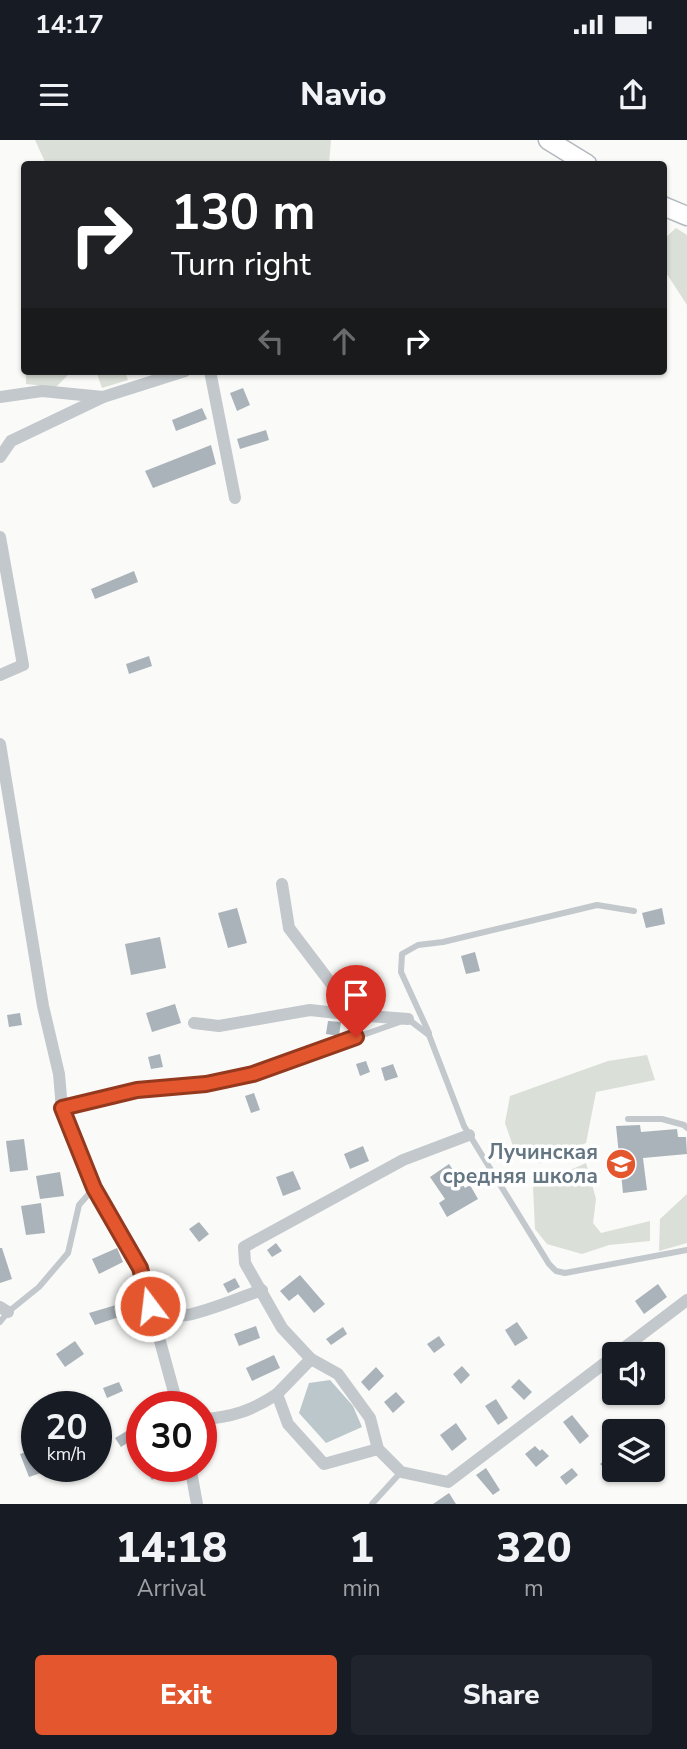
<!DOCTYPE html>
<html lang="en">
<head>
<meta charset="utf-8">
<style>
	:root { --surface:#171b24; --page:#20242c; --text:#f1f3f6; --muted:#9ea1a6; --accent:#e4572e }
	body { margin:0; font-family:"Nunito Sans",sans-serif; background:var(--page); color:var(--text); height:100vh; display:flex; flex-direction:column; font-size:26px; white-space:nowrap }
	* { box-sizing:border-box; margin:0 }
	p { font-size:23px; color:var(--muted) }
	.icon { flex:none; width:38px; height:38px; fill:none; stroke:currentColor; stroke-width:2; stroke-linecap:round; stroke-linejoin:round }
	.map { position:relative; height:1364px; overflow:hidden }
	.details { display:flex; flex-direction:column; background:var(--surface); flex:1 }
	.details>* { flex:none }
	.guide { position:absolute; left:21px; top:21px; width:646px; height:214px; border-radius:7px; box-shadow:0 2px 5px #0004; background:#202124; color:#fff; overflow:hidden }
	.buttons { position:absolute; left:602px; top:1202px; display:grid; gap:14px }
	.buttons a { display:grid; place-items:center; width:63px; height:63px; border-radius:7px; background:var(--surface); box-shadow:0 2px 5px #0004; font-size:35px }
	.speed { position:absolute; left:21px; top:1251px; display:flex; gap:14px; font-size:35px; font-weight:700; text-align:center }
	.speed>* { display:grid; place-content:center; width:91px; height:91px; border-radius:50%; background:var(--surface); box-shadow:0 2px 5px #0004; line-height:1 }
	.speed small { font-size:18px; font-weight:400 }
	.speed .limit { border:10px solid #d22; background:#fff; color:#111 }
	.pin { position:absolute; display:grid; place-items:center; width:60px; height:60px; color:#fff; margin:-72px -30px; border-radius:50% 50% 50% 0; rotate:-45deg; box-shadow:0 0 7px #0007 }
	.pin .icon { rotate:45deg }
	.me { position:absolute; width:77px; margin:-38px; rotate:345deg; stroke-linejoin:round; filter:drop-shadow(0 0 5px #0008) }
	.turn { display:flex; align-items:center; gap:24px; height:147px; padding:0 35px; font-size:32px }
	.turn .icon { width:91px; height:91px; stroke-width:2.5 }
	.turn b { display:block; font-size:49px; line-height:60px }
	.lanes { display:flex; align-items:center; height:66px; padding:0 35px; background:#0003; justify-content:center; gap:35px; direction:ltr }
	.lanes .off { opacity:.35 }
	.eta { display:flex; justify-content:space-evenly; align-items:center; height:119px; text-align:center }
	.eta b { font-size:42px; font-weight:800; line-height:49px }
	.primary-button { display:flex; gap:14px; margin-top:auto; padding:14px 35px }
	.primary-button a { flex:1; height:80px; border-radius:7px; background:var(--accent); color:#fff; font-size:28px; font-weight:800; line-height:80px; text-align:center }
	.primary-button a+a { background:var(--page); color:var(--text) }
	.status { display:flex; justify-content:space-between; align-items:center; height:49px; padding:0 35px; background:var(--surface); direction:ltr }
	.status svg { height:19px; fill:currentColor }
	header { display:flex; justify-content:space-between; align-items:center; height:91px; padding:0 35px; background:var(--surface); font-size:32px; font-weight:800 }
	.map>svg:first-child { display:block }
</style>
</head>
<body>
<div class="status"><b>14:17</b><svg viewBox="0 0 49 12"><path d="M0 12V9h3v3zM5 12V6h3v6zM10 12V3h3v9zM15 12V0h3v12zM26 1h20v11H26zM47 4h2v5h-2z"/></svg></div>
<header><svg class="icon" aria-label="menu" viewBox="0 0 24 24"><path d="M4 6h16M4 12h16M4 18h16"/></svg>Navio<svg class="icon" aria-label="share" viewBox="0 0 24 24"><path d="M12 15V3M7 8l5-5 5 5M5 13v7h14v-7"/></svg></header>
<div class="map">
<svg width="687" height="1364" viewBox="0 0 687 1364">
	<rect width="100%" height="100%" fill="#fafaf8"/>
	<g fill="#dadfd7">
		<polygon points="35,0 331,0 329,24 46,24"/>
		<polygon points="676,88 687,95 687,165 663,128 663,100"/>
		<polygon points="26,231 72,231 56,247 26,244"/>
		<polygon points="96,231 125,231 128,240 102,248"/>
		<polygon points="647,915 655,940 596,952 586,1003 540,1023 515,1012 505,983 510,956 608,921"/>
		<polygon points="586,1023 596,1059 593,1083 601,1093 650,1081 650,1101 609,1105 582,1114 547,1104 535,1089 533,1047"/>
		<polygon points="687,1054 687,1103 659,1111 660,1079"/>
	</g>
	<polygon fill="#bbc7cb" points="330,1240 353,1266 362,1287 326,1303 299,1273 309,1243"/>
	<g fill="#aab3b9">
		<polygon points="243,248 250,265 237,271 230,253"/>
		<polygon points="202,268 207,279 176,291 172,280"/>
		<polygon points="266,290 269,300 240,309 237,299"/>
		<polygon points="211,305 216,324 153,348 145,331"/>
		<polygon points="134,431 138,442 95,459 91,449"/>
		<polygon points="149,516 152,526 129,534 126,524"/>
		<polygon points="237,768 247,803 228,808 218,773"/>
		<polygon points="662,768 665,784 646,788 642,773"/>
		<polygon points="160,797 166,828 131,835 125,804"/>
		<polygon points="475,812 480,831 466,834 461,816"/>
		<polygon points="175,864 181,883 152,892 146,873"/>
		<polygon points="20,873 22,885 9,887 7,875"/>
		<polygon points="328,881 341,882 339,896 326,894"/>
		<polygon points="160,914 163,927 151,929 148,917"/>
		<polygon points="366,921 370,932 360,936 356,924"/>
		<polygon points="393,924 398,937 385,941 381,928"/>
		<polygon points="254,953 260,970 251,973 245,956"/>
		<polygon points="640,985 641,992 677,989 678,997 686,997 687,1014 643,1018 647,1050 623,1053 616,986"/>
		<polygon points="24,999 28,1030 10,1032 6,1001"/>
		<polygon points="363,1006 369,1021 350,1029 344,1014"/>
		<polygon points="449,1024 465,1048 470,1045 478,1059 447,1077 439,1063 445,1059 430,1037"/>
		<polygon points="293,1031 301,1049 283,1056 276,1037"/>
		<polygon points="60,1032 64,1056 40,1059 36,1036"/>
		<polygon points="41,1063 45,1093 26,1095 21,1066"/>
		<polygon points="199,1082 209,1094 199,1102 189,1089"/>
		<polygon points="276,1103 282,1111 272,1117 267,1110"/>
		<polygon points="0,1108 2,1108 12,1139 0,1143"/>
		<polygon points="117,1108 123,1122 99,1134 92,1119"/>
		<polygon points="300,1135 325,1164 314,1173 298,1154 289,1161 280,1151"/>
		<polygon points="235,1138 240,1147 228,1153 223,1144"/>
		<polygon points="658,1144 667,1157 644,1174 635,1161"/>
		<polygon points="116,1165 117,1169 123,1167 125,1175 95,1185 89,1173"/>
		<polygon points="517,1182 528,1198 515,1206 505,1190"/>
		<polygon points="256,1186 260,1198 239,1206 234,1194"/>
		<polygon points="343,1187 347,1194 331,1205 326,1199"/>
		<polygon points="439,1196 445,1205 434,1213 427,1204"/>
		<polygon points="75,1201 84,1214 65,1227 56,1214"/>
		<polygon points="274,1215 280,1228 252,1241 246,1228"/>
		<polygon points="462,1226 470,1235 461,1244 453,1234"/>
		<polygon points="376,1227 384,1236 369,1251 361,1242"/>
		<polygon points="519,1239 532,1252 524,1260 511,1247"/>
		<polygon points="119,1242 123,1251 107,1258 103,1248"/>
		<polygon points="396,1252 405,1262 393,1273 384,1262"/>
		<polygon points="496,1259 508,1278 498,1285 485,1266"/>
		<polygon points="572,1275 589,1296 580,1304 563,1282"/>
		<polygon points="456,1283 467,1299 452,1311 440,1295"/>
		<polygon points="135,1286 140,1295 121,1307 115,1298"/>
		<polygon points="535,1306 540,1311 542,1309 549,1316 536,1327 525,1314"/>
		<polygon points="37,1308 37,1326 56,1328 29,1337 20,1314"/>
		<polygon points="609,1316 614,1324 607,1331 600,1324"/>
		<polygon points="143,1326 172,1326 152,1340"/>
		<polygon points="486,1328 500,1350 493,1355 476,1335"/>
		<polygon points="572,1328 578,1335 566,1345 560,1337"/>
		<polygon points="449,1353 456,1364 433,1364"/>
	</g>
	<g fill="none" stroke-linecap="round" stroke-linejoin="round">
		<g stroke="#b3babf" stroke-width="21">
			<g id="secondary">
				<polyline points="548,0 587,24"/>
				<polyline points="663,66 687,76"/>
			</g>
		</g>
		<g stroke="#c3c8cc" stroke-width="6">
			<polyline points="429,893 401,832 402,814 418,805 443,802 597,765 634,771"/>
			<polyline points="62,969 137,950 206,944 253,934 408,879 429,895 464,986 549,1124 556,1131 565,1133 687,1110"/>
			<polyline points="628,979 662,979 684,985 687,988"/>
			<polyline points="0,1182 8,1172 39,1147 68,1113 79,1065 94,1048"/>
			<polyline points="372,1364 401,1332"/>
		</g>
		<g stroke="#c3c8cc" stroke-width="12">
			<polyline points="210,231 235,358"/>
			<polyline points="0,257 42,251 103,257"/>
			<polyline points="0,317 11,301 103,257 185,231"/>
			<polyline points="0,397 23,525 0,535"/>
			<polyline points="0,604 43,866 59,934 62,969 94,1048 140,1128 178,1267"/>
			<polyline points="282,744 289,788 355,875 408,879"/>
			<polyline points="194,883 219,886 310,870 355,875"/>
			<polyline points="469,995 403,1020 244,1107 245,1123 282,1188 311,1219 338,1234 370,1278 378,1309 401,1332 448,1342 614,1216"/>
			<path d="M150 1166C164 1164 172 1177 187 1175 206 1172 241 1157 262 1150"/>
			<polyline points="0,1167 8,1172"/>
			<polyline points="616,1214 687,1160"/>
			<polyline points="311,1219 277,1254 288,1284 324,1324 378,1309"/>
			<path d="M201 1279C231 1278 253 1270 277 1254"/>
			<polyline points="190,1326 197,1364"/>
		</g>
		<use href="#secondary" stroke="#fff" stroke-width="18"/>
	</g>
	<g fill="none" stroke-linecap="round" stroke-linejoin="round">
		<g stroke="#94391e" stroke-width="18">
			<polyline id="route" points="150,1166 140,1128 94,1048 62,968 137,950 206,944 253,934 356,897"/>
		</g>
		<use href="#route" stroke="#e4572e" stroke-width="12"/>
	</g>
	<defs>
		<g id="school-disc" transform="scale(1.575)"><circle r="9.5" fill="#e4572e" stroke="#fff"/><path d="M0-5L7-2L0 1L-7-2ZM-4 1L0 2.5L4 1V4Q0 6-4 4Z" fill="#fff"/></g>
	</defs>
	<g fill-rule="evenodd">
		<use href="#school-disc" x="621" y="1024"/>
	</g>
	<g text-anchor="middle" stroke-width="7" stroke-linejoin="round" paint-order="stroke">
		<g font-size="21" font-weight="bold" fill="#657683" stroke="#fff" text-anchor="end">
			<text x="598" y="1019">Лучинская<tspan x="598" dy="24">средняя школа</tspan></text>
		</g>
	</g>
</svg>
<div class="buttons">
<a><svg class="icon" aria-label="sound" viewBox="0 0 24 24"><path d="M4 9h4l5-4v14l-5-4H4zM17 9q2 3 0 6"/></svg></a>
<a><svg class="icon" aria-label="layers" viewBox="0 0 24 24"><path d="M12 4l9 5-9 5-9-5zM3 14l9 5 9-5"/></svg></a>
</div>
<div class="speed"><div>20<small>km/h</small></div><div class="limit">30</div></div>
<div class="pin" style="left:356px;top:897px;background:#d93025"><svg class="icon" aria-label="arrive" viewBox="0 0 24 24"><path d="M6 21V4h12l-3 4 3 4H6"/></svg></div>
<svg class="me" style="left:150px;top:1166px" viewBox="-20 -20 40 40"><circle r="17" fill="#e4572e" stroke="#fff" stroke-width="3"/><path d="M0-11L8 9 0 5-8 9z" fill="#fff"/></svg>
<div class="guide">
<div class="turn"><svg class="icon" aria-label="right" viewBox="0 0 24 24"><path d="M7 20v-9h11M14 6l5 5-5 5"/></svg><div><b>130 m</b>Turn right</div></div>
<div class="lanes"><svg class="icon off" aria-label="left" viewBox="0 0 24 24"><path d="M17 20v-9H6M10 6l-5 5 5 5"/></svg><svg class="icon off" aria-label="ahead" viewBox="0 0 24 24"><path d="M12 20V5M6 11l6-6 6 6"/></svg><svg class="icon" aria-label="right" viewBox="0 0 24 24"><path d="M7 20v-9h11M14 6l5 5-5 5"/></svg></div>
</div>
</div>
<section class="details">
<div class="eta">
<div><b>14:18</b><p>Arrival</p></div>
<div><b>1</b><p>min</p></div>
<div><b>320</b><p>m</p></div>
</div>
<div class="primary-button"><a>Exit</a><a>Share</a></div>
</section>
</body>
</html>
